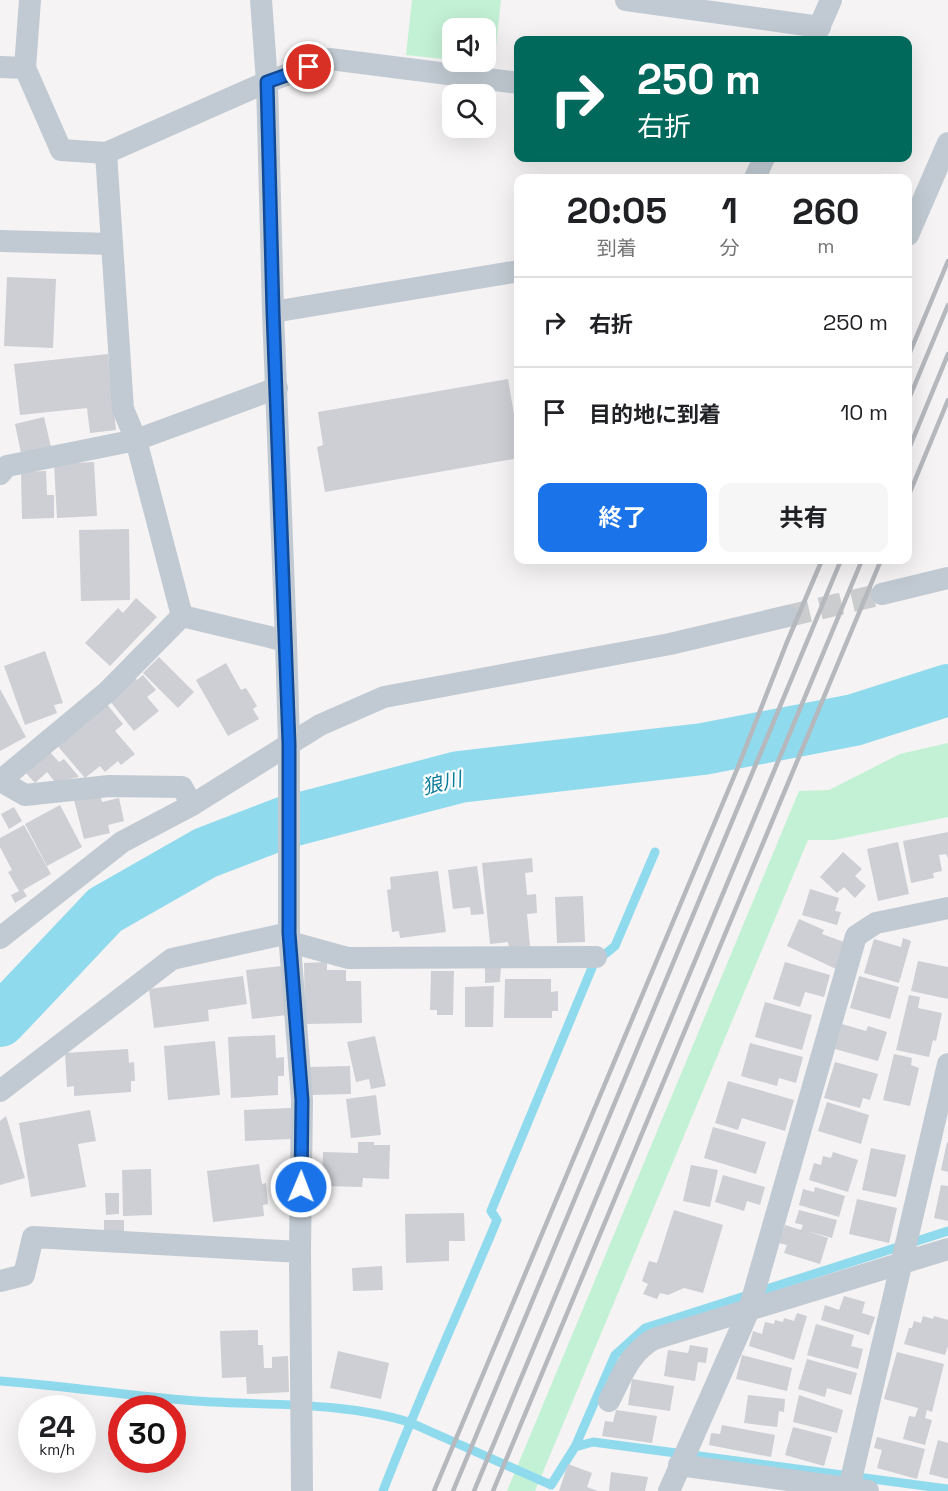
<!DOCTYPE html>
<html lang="ja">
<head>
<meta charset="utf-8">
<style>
	:root { --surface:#fff; --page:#f6f6f6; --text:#202124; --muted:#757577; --line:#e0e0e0; --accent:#1a73e8 }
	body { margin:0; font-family:"Space Grotesk","Noto Sans JP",sans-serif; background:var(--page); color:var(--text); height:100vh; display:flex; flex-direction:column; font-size:22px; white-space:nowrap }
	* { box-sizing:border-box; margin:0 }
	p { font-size:20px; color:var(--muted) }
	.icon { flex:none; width:33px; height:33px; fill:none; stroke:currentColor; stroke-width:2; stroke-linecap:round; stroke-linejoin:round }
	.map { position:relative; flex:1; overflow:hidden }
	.details { position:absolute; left:514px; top:174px; width:398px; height:390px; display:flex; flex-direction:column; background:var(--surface); border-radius:12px; box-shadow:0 6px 24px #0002 }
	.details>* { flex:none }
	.banner { position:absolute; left:514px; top:36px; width:398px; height:126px; border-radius:12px; box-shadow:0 6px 24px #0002; background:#00695c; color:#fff; overflow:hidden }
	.buttons { position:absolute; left:442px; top:18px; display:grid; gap:12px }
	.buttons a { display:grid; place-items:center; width:54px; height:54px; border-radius:12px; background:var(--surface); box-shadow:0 6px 24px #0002; font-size:30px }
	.speed { position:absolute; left:18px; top:1395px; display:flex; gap:12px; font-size:30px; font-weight:700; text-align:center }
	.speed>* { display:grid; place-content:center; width:78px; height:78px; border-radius:50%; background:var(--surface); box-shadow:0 6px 24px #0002; line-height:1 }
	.speed small { font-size:15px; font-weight:400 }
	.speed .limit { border:9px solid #d22; background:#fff; color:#111 }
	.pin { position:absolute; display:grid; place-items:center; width:51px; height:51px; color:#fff; margin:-26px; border:3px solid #fff; border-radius:50%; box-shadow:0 2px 6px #0007 }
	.me { position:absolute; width:66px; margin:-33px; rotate:1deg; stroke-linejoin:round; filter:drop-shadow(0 0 4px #0008) }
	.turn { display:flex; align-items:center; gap:21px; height:126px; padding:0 24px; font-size:27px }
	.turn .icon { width:78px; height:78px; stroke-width:2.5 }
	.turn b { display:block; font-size:42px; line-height:51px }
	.eta { display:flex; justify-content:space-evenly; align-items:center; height:102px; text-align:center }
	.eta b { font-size:36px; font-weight:700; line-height:42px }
	.cta { display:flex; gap:12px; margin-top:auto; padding:12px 24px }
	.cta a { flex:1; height:69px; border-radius:12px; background:var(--accent); color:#fff; font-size:24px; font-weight:700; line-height:69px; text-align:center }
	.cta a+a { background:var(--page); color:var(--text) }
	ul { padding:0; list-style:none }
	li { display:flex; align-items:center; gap:18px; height:90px; padding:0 24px; border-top:2px solid var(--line) }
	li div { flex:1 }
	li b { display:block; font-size:22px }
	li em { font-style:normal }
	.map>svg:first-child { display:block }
</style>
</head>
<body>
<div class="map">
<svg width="948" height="1491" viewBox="0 0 948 1491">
	<rect width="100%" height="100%" fill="#f5f3f3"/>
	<g fill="#c3f1d5">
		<polygon points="412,0 501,0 494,64 468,62 486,62 486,28 453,28 453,60 406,55"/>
		<polygon points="948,743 948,817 834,840 808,840 535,1491 507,1491 799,791 829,790 900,754"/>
	</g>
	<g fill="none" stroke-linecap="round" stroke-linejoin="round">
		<g stroke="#90daee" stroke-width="9">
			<path d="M0 1381C66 1386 130 1396 196 1401 267 1406 340 1401 409 1422L551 1485 575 1447 615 1355 645 1328 948 1231"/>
			<polyline points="575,1447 593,1442 948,1489"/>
			<path d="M383 1491C418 1400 459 1311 497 1220L491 1211 594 963 615 946 655 852"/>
		</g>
		<polyline stroke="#90daee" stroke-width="52" points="0,1021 105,910 205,853 283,823 459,777 703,749 854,720 948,690"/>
	</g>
	<g fill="#cdcfd5">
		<polygon points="7,277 56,279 53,348 4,346"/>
		<polygon points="108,354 116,430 90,433 87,408 20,415 14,364"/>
		<polygon points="508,379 519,444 519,458 325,492 317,447 323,445 318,412"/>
		<polygon points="44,417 51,447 21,453 15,424"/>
		<polygon points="94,462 97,516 57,518 54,464"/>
		<polygon points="46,471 47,495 54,495 54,518 22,519 21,472"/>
		<polygon points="129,529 130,600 81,601 79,530"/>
		<polygon points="136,598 157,617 110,666 85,643 118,608 123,613"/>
		<polygon points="45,651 63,703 54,705 57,713 25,725 4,666"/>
		<polygon points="159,657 194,692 178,708 143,673"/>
		<polygon points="226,663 241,690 246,688 257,706 253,709 259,719 228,736 196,680"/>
		<polygon points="143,675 156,690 147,697 159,711 134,731 109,700 135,678 137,680"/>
		<polygon points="0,689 26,737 0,751"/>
		<polygon points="105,702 123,724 115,731 135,754 121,765 118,761 105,772 100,766 85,778 56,744"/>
		<polygon points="49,751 59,762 64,759 79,777 55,782 47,772 35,783 25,772"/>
		<polygon points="100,793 102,802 119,798 124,821 108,825 110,833 84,839 74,800"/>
		<polygon points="60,805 82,847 47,866 25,824"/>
		<polygon points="14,807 22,821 9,829 1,814"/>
		<polygon points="24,825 51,874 23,890 27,896 15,903 11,895 19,891 8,872 12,870 0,847 0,838"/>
		<polygon points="948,832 948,859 946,854 939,855 942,871 933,873 934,878 911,883 903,841"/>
		<polygon points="898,842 909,894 878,901 867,849"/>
		<polygon points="843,852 862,869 855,876 866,886 855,898 844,887 837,893 820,877"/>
		<polygon points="532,858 533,872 525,873 527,895 536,894 537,913 527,914 530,946 509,948 508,942 490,944 482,863"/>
		<polygon points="477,866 484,914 471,915 470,907 453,909 448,870"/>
		<polygon points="438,871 446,932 400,938 399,931 392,932 387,890 391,889 390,877"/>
		<polygon points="810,889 839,898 835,911 841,912 837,925 802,915"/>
		<polygon points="583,896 585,942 557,943 555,897"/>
		<polygon points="799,919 824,930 822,934 844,942 836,969 787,946"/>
		<polygon points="903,938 911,941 899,983 864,973 874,939 901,947"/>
		<polygon points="918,961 948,967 948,999 911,991"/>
		<polygon points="327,962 327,970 346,970 346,981 361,981 362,1023 305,1024 304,963"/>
		<polygon points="785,962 830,975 824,997 805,992 800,1007 773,999"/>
		<polygon points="485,963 501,964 500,982 485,983"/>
		<polygon points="282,966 287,1015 252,1019 246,970"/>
		<polygon points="431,971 454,971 453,1015 437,1015 437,1010 430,1010"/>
		<polygon points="243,976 247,1004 208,1010 209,1021 154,1028 149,989"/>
		<polygon points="859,976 899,987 890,1019 850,1008"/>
		<polygon points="505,979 551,979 551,992 558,991 558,1011 552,1011 552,1018 504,1018"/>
		<polygon points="494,986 493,1027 465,1027 465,987"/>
		<polygon points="909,995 920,997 918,1008 942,1013 936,1041 933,1040 929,1057 896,1050"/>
		<polygon points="765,1002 812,1015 802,1050 755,1037"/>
		<polygon points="842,1024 866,1031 868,1026 887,1032 878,1061 835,1049"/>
		<polygon points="275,1035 276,1058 284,1057 284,1076 278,1076 278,1095 231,1098 228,1037"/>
		<polygon points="375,1036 386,1086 371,1089 369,1079 356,1082 347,1042"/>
		<polygon points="215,1041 220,1095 168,1100 164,1046"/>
		<polygon points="750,1043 803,1057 796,1083 779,1078 777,1086 741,1076"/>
		<polygon points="128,1049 129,1063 134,1062 135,1081 131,1081 131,1092 74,1096 74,1086 67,1087 65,1053"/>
		<polygon points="894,1054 912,1058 911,1065 919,1068 910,1106 883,1100"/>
		<polygon points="835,1062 878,1074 870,1100 863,1098 860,1108 824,1098"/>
		<polygon points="350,1066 351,1094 310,1095 308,1067"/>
		<polygon points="728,1081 794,1100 785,1131 742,1118 738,1130 715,1123"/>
		<polygon points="376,1095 381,1135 351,1138 346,1099"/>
		<polygon points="827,1102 869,1115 861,1144 818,1131"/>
		<polygon points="291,1108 292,1139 245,1141 244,1110"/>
		<polygon points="90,1110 96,1141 78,1144 86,1187 31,1197 19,1123"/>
		<polygon points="6,1116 25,1178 0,1185 0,1121"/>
		<polygon points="713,1127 766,1142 756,1174 704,1158"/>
		<polygon points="358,1142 374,1142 374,1145 390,1145 389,1179 363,1178 362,1187 322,1186 323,1152 358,1153"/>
		<polygon points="947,1142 948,1142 948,1172 941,1170"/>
		<polygon points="871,1148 906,1155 896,1197 862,1190"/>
		<polygon points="833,1152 858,1160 848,1192 809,1180 814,1163 821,1165 823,1156 831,1158"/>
		<polygon points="259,1164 262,1184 266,1183 268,1204 263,1205 264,1216 213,1222 207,1171"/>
		<polygon points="691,1165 718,1170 710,1207 683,1201"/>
		<polygon points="151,1169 152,1215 123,1216 122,1170"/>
		<polygon points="723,1175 765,1187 760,1205 747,1201 744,1211 715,1202"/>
		<polygon points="941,1185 948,1186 948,1221 934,1218"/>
		<polygon points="815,1187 845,1196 839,1217 799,1205 803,1189 814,1192"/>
		<polygon points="105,1193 119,1193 119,1214 106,1215"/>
		<polygon points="857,1199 897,1208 889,1243 849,1234"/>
		<polygon points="674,1210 723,1225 703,1293 684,1288 668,1295 660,1293 657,1299 643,1294 648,1284 642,1281 649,1261 657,1263"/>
		<polygon points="799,1210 837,1220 832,1238 807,1231 828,1238 820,1264 784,1253 787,1245 779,1243 785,1225 801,1230 803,1225 795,1223"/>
		<polygon points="464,1213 465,1241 449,1241 449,1261 406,1263 405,1214"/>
		<rect x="104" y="1220" width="20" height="11"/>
		<polygon points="382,1266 383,1290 353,1291 352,1268"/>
		<polygon points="844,1296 865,1302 862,1313 875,1317 869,1335 821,1320 825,1305 839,1310"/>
		<polygon points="797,1313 807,1316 794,1360 749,1346 753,1331 762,1334 765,1322 774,1324 775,1320 783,1322 784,1318 794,1321"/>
		<polygon points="923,1316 933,1319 934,1316 948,1320 948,1346 945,1355 904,1344 909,1328 912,1328 914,1321 921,1323"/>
		<polygon points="816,1324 854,1335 851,1346 863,1349 858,1369 807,1355"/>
		<polygon points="258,1330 258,1345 263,1345 264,1368 272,1368 272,1357 288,1356 289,1392 247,1394 246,1377 222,1378 220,1331"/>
		<polygon points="690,1345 708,1348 706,1363 698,1362 695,1381 664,1376 668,1350 688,1353"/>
		<polygon points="338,1351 389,1363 381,1399 330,1388"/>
		<polygon points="897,1352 944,1364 932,1412 927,1410 925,1418 932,1420 925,1445 903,1439 909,1416 915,1417 918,1408 884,1399"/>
		<polygon points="742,1355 792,1368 787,1391 736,1379"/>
		<polygon points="807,1359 857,1373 851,1395 827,1388 825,1397 798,1389"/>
		<polygon points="632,1379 674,1386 670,1411 628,1405"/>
		<polygon points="748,1395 785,1399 784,1412 779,1411 777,1427 744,1423"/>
		<polygon points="799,1395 843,1410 837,1433 793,1422"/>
		<polygon points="616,1410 657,1416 652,1443 602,1436 605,1421 613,1422"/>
		<polygon points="722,1425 775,1435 771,1457 709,1445 711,1433 720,1434"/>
		<polygon points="793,1427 832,1437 824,1466 785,1455"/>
		<polygon points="877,1437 925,1449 917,1479 877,1468 882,1450 874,1448"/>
		<polygon points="938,1440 948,1443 948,1479 929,1474"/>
		<polygon points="568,1464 592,1473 587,1487 598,1491 559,1491"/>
		<polygon points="611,1472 648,1477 645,1491 609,1491"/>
	</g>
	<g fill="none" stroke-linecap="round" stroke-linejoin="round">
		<polyline stroke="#caccce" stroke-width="22" stroke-dasharray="22 11" stroke-linecap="butt" points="788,616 882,594"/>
		<g stroke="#c1cad2" stroke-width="22">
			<polyline points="261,0 267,82 273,312 286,641 289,744 289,933 302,1100 300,1252 302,1491"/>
			<polyline points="626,0 820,27"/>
			<polyline points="814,39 831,0"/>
			<polyline points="0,67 25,68 61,150 106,153 123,409 136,440 182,616"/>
			<polyline points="25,68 30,0"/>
			<polyline points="106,153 267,82 330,59 519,83"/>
			<polyline points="755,178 764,158"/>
			<polyline points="908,235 948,143"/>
			<polyline points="0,241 112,244"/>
			<polyline points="273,312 519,271"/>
			<polyline points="0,474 7,466 136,440 277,388"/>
			<polyline points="882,594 948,578"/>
			<polyline points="182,616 286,641"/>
			<polyline points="0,781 107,692 182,616"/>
			<polyline points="1,781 25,795 109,786 182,787 192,805"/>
			<polyline points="0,938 122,842 192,805 320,725 384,697 670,644 788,616"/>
			<polyline points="290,942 348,958 596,957"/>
			<polyline points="0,1091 172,959 289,933"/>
			<polyline points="0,1281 24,1275 33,1237 300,1252"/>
			<path d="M609 1401C622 1376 629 1353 654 1339L948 1249"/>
			<polyline points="679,1465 868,1491"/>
			<polyline points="849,1488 948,1064"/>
			<polyline points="669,1491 749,1310 856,936 876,923 948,908"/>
		</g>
		<g stroke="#b5b8bd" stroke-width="4.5">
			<polyline points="908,357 948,261"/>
			<polyline points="908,401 948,305"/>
			<polyline points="908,451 948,354"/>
			<polyline points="908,497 948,400"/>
			<polyline points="434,1491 738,767 787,642 822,560"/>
			<polyline points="453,1491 841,560"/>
			<polyline points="474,1491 862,560"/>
			<polyline points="493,1491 881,560"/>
		</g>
	</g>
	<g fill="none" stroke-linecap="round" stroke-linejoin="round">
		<g stroke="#114b97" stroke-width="15">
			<polyline id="route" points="301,1187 302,1100 289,933 289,744 273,312 267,82 309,67"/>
		</g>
		<use href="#route" stroke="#1a73e8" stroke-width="10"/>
	</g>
	<g text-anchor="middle" stroke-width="4.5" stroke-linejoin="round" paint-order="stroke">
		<g font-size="20" font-style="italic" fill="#0c7c9b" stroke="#fff">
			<text transform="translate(442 783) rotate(-13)" y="7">狼川</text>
		</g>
	</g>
</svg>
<div class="buttons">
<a><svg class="icon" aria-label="sound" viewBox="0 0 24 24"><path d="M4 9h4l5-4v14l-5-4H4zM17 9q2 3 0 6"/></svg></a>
<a><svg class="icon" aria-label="search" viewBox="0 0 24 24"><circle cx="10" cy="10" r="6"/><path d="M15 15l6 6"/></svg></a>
</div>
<div class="speed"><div>24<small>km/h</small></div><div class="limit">30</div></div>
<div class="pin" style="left:309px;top:67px;background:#d93025"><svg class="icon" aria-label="arrive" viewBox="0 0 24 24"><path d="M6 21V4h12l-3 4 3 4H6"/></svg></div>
<svg class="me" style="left:301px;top:1187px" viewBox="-20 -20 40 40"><circle r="17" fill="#1a73e8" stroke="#fff" stroke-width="3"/><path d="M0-11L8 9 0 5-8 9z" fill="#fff"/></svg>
<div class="banner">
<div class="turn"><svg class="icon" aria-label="right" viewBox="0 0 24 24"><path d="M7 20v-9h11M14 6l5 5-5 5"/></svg><div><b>250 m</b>右折</div></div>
</div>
<section class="details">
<div class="eta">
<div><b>20:05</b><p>到着</p></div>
<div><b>1</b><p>分</p></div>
<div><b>260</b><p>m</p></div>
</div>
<ul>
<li><svg class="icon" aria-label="right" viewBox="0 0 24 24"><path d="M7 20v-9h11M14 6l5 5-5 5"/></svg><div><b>右折</b></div><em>250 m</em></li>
<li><svg class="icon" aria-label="arrive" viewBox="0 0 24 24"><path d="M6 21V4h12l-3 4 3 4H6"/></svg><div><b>目的地に到着</b></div><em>10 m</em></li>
</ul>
<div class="cta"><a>終了</a><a>共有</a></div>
</section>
</div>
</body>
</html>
